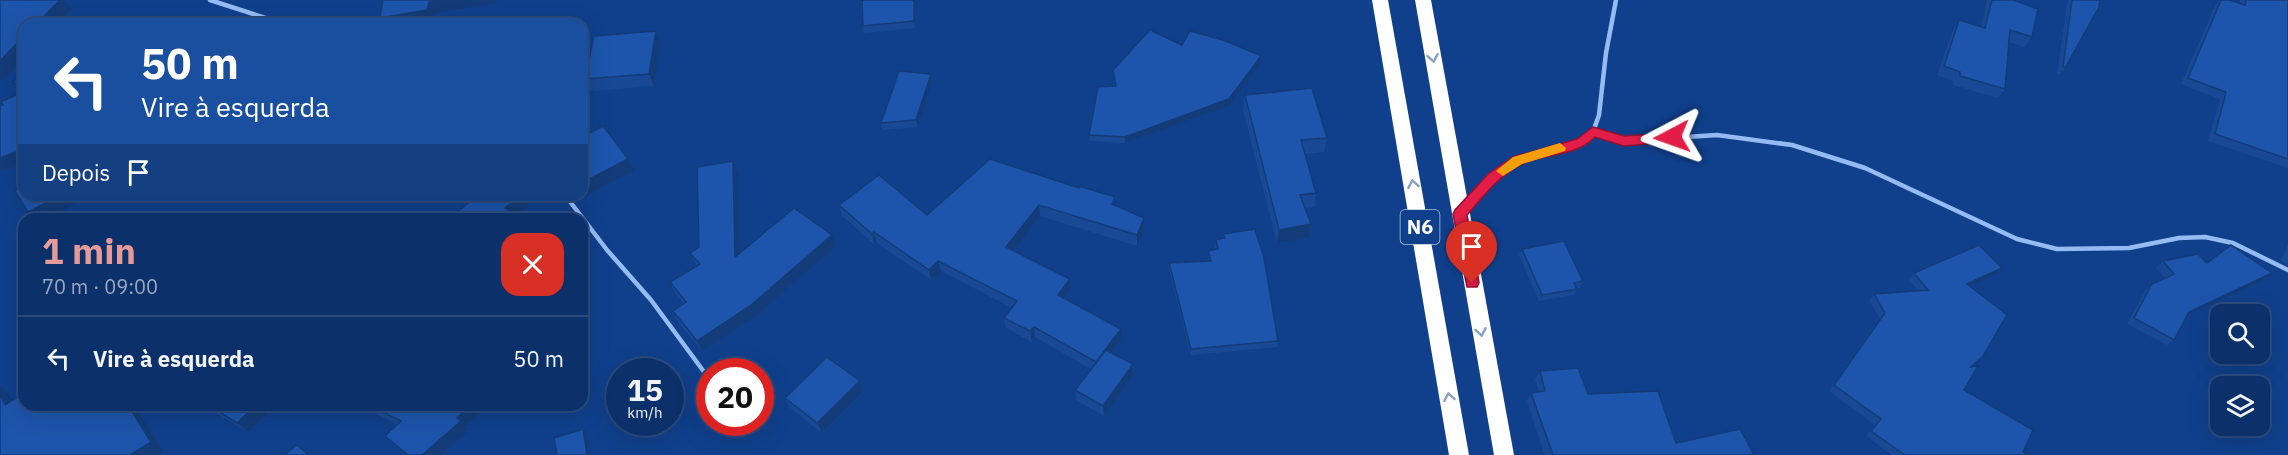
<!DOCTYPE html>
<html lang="pt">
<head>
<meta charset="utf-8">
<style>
	:root { --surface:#0c3069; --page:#15386f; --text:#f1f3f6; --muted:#9aa9c0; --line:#2c4b7d; --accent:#e69b98 }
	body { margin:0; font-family:"IBM Plex Sans",sans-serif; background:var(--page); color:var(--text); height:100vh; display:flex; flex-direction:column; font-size:22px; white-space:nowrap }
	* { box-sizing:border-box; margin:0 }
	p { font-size:20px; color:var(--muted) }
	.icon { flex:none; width:33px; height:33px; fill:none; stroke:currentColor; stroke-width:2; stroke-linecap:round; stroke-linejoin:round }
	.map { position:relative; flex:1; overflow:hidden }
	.panel { position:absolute; left:18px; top:213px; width:570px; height:198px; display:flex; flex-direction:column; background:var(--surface); border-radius:18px; box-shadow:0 6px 24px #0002,0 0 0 2px var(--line) }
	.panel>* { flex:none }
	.top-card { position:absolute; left:18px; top:18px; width:570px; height:183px; border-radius:18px; box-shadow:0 6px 24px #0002,0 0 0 2px var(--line); background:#1a4fa0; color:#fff; overflow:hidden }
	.controls { position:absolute; left:2210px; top:304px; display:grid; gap:12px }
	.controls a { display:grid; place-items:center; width:60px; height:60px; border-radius:12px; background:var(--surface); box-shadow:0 6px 24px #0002,0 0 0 2px var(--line); font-size:30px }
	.speed { position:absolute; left:606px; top:358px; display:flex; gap:12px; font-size:30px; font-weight:700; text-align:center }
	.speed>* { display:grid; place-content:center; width:78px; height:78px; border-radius:50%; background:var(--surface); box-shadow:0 6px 24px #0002,0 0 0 2px var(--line); line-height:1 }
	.speed small { font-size:15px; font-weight:400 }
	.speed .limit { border:9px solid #d22; background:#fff; color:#111 }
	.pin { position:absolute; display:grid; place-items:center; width:51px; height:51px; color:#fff; margin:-62px -26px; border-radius:50% 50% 50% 0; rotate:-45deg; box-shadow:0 0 6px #0007 }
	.pin .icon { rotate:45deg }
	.me { position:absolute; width:66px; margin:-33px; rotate:266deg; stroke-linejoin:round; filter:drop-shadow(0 0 4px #0008) }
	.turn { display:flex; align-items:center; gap:21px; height:126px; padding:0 24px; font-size:27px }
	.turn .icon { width:78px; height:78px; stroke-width:2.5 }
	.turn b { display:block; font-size:42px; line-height:51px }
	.then { display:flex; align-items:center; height:57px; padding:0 24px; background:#0003; gap:12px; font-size:22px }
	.round { display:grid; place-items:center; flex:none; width:63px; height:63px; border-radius:18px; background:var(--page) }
	.head { display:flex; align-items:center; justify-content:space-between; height:102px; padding:0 24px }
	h1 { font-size:36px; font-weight:700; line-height:45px; color:var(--accent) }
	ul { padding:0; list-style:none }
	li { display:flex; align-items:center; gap:18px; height:84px; padding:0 24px; border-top:2px solid var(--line) }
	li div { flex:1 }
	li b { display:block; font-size:22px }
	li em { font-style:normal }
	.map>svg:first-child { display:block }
</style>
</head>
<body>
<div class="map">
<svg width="2288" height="455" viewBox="0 0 2288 455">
	<rect width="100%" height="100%" fill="#10408c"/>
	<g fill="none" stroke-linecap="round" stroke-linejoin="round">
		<g stroke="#96bbf2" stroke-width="4.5">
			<polyline points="210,0 284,24"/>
			<polyline points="1593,132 1624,141 1717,135 1792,145 1865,168 2017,239 2057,249 2129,248 2179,238 2205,237 2233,243 2288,270"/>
			<polyline points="565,195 607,250 651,300 710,380"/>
			<polyline points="1464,208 1492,178 1518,160 1581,143 1593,132 1599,115 1606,53 1616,0"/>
		</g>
		<g fill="#fff" fill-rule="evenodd">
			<polygon points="1372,0 1388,0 1469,455 1449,455"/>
			<polygon points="1415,0 1431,0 1514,455 1494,455"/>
		</g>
	</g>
	<g fill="#194994">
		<polygon points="915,0 916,28 864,33 863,26"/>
		<polygon points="1987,0 2013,0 2032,37 2024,47 2009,42 2005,89 1998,98 1953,85 1953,81 1937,75 1953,30 1959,20 1981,26"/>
		<polygon points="2068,0 2100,0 2065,68 2060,74 2057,74"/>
		<polygon points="2220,0 2230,0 2240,3 2240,0 2288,0 2288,168 2208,141 2220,99 2181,84 2216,4"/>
		<polygon points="656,31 661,43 654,86 591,91 585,79"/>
		<polygon points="1182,45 1261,63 1229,106 1125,143 1090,141 1089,135 1115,86 1113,70"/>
		<polygon points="24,74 24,164 0,172 0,106 3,105 23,92 13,82"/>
		<polygon points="931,74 932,81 918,127 883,130 881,123"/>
		<polygon points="1245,95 1327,138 1324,152 1305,154 1316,193 1314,207 1305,208 1311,224 1309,238 1277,243 1243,110"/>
		<polygon points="733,161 738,173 739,253 836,246 755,317 702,351 678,322 673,311 684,304 675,293 670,282 697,266 690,253 699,247"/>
		<polygon points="1079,188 1115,205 1144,229 1137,246 1040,216 1013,250 1070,279 1071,289 1064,298 1121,339 1111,353 1133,364 1133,375 1104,416 1076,400 1075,390 1091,369 1035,337 1032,342 1006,328 1004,318 1012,308 941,271 931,280 877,243 875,245 842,216 839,205 927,215"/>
		<polygon points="1223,234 1278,341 1277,347 1191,355 1169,269 1169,263 1209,261 1208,257 1208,251 1216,250 1215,246 1216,240 1223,239"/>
		<polygon points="2288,244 2288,265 2281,261"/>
		<polygon points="1522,249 1583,281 1580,288 1576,288 1577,289 1574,295 1539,301 1519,255"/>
		<polygon points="2163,261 2207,263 2264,280 2187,316 2174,340 2167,345 2127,324 2145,291 2152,284 2166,278 2156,268"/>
		<polygon points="2002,268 1997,274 1970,286 1972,366 1964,390 2023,452 2029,455 1892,455 1866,436 1875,425 1829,391 1880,319 1869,300 1874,294 1918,291 1909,280 1914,273"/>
		<polygon points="1540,371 1588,394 1676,443 1754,455 1545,455 1527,401 1531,393 1539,392 1535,379"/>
		<polygon points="860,381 863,392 822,433 790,408 785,398"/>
		<polygon points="203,405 276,405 248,432"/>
		<polygon points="359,405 489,405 466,427 469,430 442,455 407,455 385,436 398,425"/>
	</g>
	<g fill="#143c78">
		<polygon points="60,0 64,0 72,9 57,24 36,24"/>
		<polygon points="438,0 497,0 497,3 435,13 434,21 417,24 383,24 380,18 429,2"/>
		<polygon points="914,0 915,0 916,28 914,21"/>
		<polygon points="656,31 661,43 654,86 649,74"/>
		<polygon points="24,36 24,58 2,81 0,79 0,61"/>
		<polygon points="1261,56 1261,63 1229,106 1125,143 1125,137"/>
		<polygon points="931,74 932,81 918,127 916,120"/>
		<polygon points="24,149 24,164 0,172 0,158"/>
		<polygon points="628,159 634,170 584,197 582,194 582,183"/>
		<polygon points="733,161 738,173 740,268 735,257"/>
		<polygon points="61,195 92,195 46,219 36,219 28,212"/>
		<polygon points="521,195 523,195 529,206 513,219 505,208"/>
		<polygon points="1039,205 1040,216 1008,258 1006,247"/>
		<polygon points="1144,218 1144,229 1137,246 1137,235"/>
		<polygon points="1311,224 1309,238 1277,243 1279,230"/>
		<polygon points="874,232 877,243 875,245 872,234"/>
		<polygon points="832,235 836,246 755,317 702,351 697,341"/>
		<polygon points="938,261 941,271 931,280 929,270"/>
		<polygon points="2002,268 1997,274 1961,290 1967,284"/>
		<polygon points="2272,273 2264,280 2182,318 2189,312"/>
		<polygon points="1070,279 1071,289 1059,305 1058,295"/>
		<polygon points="1034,327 1035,337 1032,342 1030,331"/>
		<polygon points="1121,329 1121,339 1097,372 1096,362"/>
		<polygon points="1133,364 1133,375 1104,416 1103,406"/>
		<polygon points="860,381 863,392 822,433 817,423"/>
		<polygon points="0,386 7,391 20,415 5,405 0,394"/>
		<polygon points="128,405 134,405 164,452 159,455 130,455"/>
		<polygon points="256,405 276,405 248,432 237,423"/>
		<polygon points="471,405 489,405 466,427 469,430 442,455 422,455"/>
		<polygon points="583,429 587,435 590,455 587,455"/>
	</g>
	<g fill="#1d55ac" stroke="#143c78" stroke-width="1.5">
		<polygon points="0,0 60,0 36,24 24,24 24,36 0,61"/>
		<polygon points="383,0 438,0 429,2 427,10 380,18"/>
		<polygon points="862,0 914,0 914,21 863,26"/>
		<polygon points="1992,0 2013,0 2038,9 2032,37 2010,30 2005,89 1960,76 1960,72 1944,66 1959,20 1985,28"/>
		<polygon points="2072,0 2100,0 2099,7 2065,68 2063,67"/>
		<polygon points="2221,0 2230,0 2245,5 2246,0 2288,0 2288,159 2215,134 2226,92 2188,78"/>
		<polygon points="107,16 114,24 96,24"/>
		<polygon points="1150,30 1182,45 1190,31 1226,41 1261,56 1229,99 1125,137 1089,135 1098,87 1116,86 1113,70"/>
		<polygon points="656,31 649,74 585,79 594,36"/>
		<polygon points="899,71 931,74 916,120 881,123"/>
		<polygon points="24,74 24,88 13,82"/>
		<polygon points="1312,88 1327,138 1301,140 1316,193 1300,195 1311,224 1279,230 1245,95"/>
		<polygon points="24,91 24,149 0,158 0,106 3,105 1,102"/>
		<polygon points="603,126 628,159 582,183 582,137"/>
		<polygon points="990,159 1079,188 1079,186 1115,197 1112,204 1144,218 1137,235 1039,205 1006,247 1070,279 1058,295 1121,329 1096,362 1034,327 1030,331 1004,318 1017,301 938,261 929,270 874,232 872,234 839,205 879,175 927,215"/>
		<polygon points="733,161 735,257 794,208 832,235 750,306 697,341 673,311 686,302 670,282 700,264 690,253 699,247 697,167"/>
		<polygon points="24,183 24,195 61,195 28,212 15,191"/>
		<polygon points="478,195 521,195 505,208 521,219 449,219"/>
		<polygon points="1255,229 1264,258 1278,341 1191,349 1169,263 1211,261 1208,251 1218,249 1216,240 1225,238 1223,234"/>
		<polygon points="1564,241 1583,281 1574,283 1577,289 1542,295 1522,249"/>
		<polygon points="1979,245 2002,268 1967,284 2007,315 1983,356 1971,367 1978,366 1964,390 2033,430 2023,452 2029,455 1905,455 1871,431 1881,419 1834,385 1885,313 1874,294 1928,290 1914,273"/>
		<polygon points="2231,245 2272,273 2189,312 2174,340 2134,318 2152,284 2174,274 2163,261 2198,254 2207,263"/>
		<polygon points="1106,350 1133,364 1103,406 1075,390"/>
		<polygon points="827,357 860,381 817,423 785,398"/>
		<polygon points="1578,368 1588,394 1658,391 1676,443 1740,429 1754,455 1553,455 1531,393 1545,391 1540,371"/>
		<polygon points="24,393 24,405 128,405 151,442 130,455 0,455 0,394 5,405"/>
		<polygon points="208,405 256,405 237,423"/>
		<polygon points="369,405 471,405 457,418 461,421 422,455 408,455 385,436 401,421"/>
		<polygon points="583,429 587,455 557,455 554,438"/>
		<polygon points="297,445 309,455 284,455"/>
	</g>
	<defs><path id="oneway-chevron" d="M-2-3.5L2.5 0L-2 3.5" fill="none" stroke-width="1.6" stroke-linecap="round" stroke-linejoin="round" transform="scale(1.5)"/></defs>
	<g stroke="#88a0c6">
		<use href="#oneway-chevron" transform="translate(1433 58) rotate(80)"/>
		<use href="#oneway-chevron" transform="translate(1413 184) rotate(-100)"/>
		<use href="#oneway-chevron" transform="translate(1481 332) rotate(80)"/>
		<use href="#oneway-chevron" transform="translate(1449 397) rotate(-100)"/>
	</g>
	<path fill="#e11d48" stroke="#92132f" stroke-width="1.5" d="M1593 127 1624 136 1672 133 1679 137 1672 142 1624 146 1595 137C1576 157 1546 153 1522 164 1499 175 1483 197 1467 215L1479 283 1477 287H1467L1453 214 1455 210 1488 174 1513 157 1577 139Z"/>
	<polygon fill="#f59e0b" points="1560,143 1566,148 1565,151 1522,164 1503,176 1496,171 1513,157"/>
	<g text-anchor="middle" stroke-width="6" stroke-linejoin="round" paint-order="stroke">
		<rect fill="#10408c" stroke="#b7c6dc" stroke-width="1.5" x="1400.5" y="210" width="39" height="34" rx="4.5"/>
		<g font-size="20" font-weight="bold" fill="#fff">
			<text x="1420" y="234">N6</text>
		</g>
	</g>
</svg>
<div class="controls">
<a><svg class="icon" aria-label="search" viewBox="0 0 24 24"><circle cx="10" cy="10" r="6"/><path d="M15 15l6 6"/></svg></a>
<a><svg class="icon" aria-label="layers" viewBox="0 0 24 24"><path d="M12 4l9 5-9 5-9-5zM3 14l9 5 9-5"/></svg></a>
</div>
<div class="speed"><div>15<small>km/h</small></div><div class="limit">20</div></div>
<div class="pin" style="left:1472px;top:283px;background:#d93025"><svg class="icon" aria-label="arrive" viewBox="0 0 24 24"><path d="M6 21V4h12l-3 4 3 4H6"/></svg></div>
<svg class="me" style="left:1672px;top:137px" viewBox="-20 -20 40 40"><path d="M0-17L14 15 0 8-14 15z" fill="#e11d48" stroke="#fff" stroke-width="4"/></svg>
<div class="top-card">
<div class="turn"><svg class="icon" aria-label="left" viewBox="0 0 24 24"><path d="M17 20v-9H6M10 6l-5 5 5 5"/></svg><div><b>50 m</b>Vire à esquerda</div></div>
<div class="then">Depois<svg class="icon" aria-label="arrive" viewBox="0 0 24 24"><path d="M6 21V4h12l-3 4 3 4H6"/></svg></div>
</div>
<section class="panel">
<div class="head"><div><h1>1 min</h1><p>70 m · 09:00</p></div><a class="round" style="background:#d93025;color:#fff"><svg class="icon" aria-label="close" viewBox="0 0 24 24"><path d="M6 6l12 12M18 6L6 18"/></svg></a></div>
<ul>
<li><svg class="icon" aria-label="left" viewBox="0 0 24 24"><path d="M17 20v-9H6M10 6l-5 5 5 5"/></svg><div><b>Vire à esquerda</b></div><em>50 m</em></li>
</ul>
</section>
</div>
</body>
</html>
